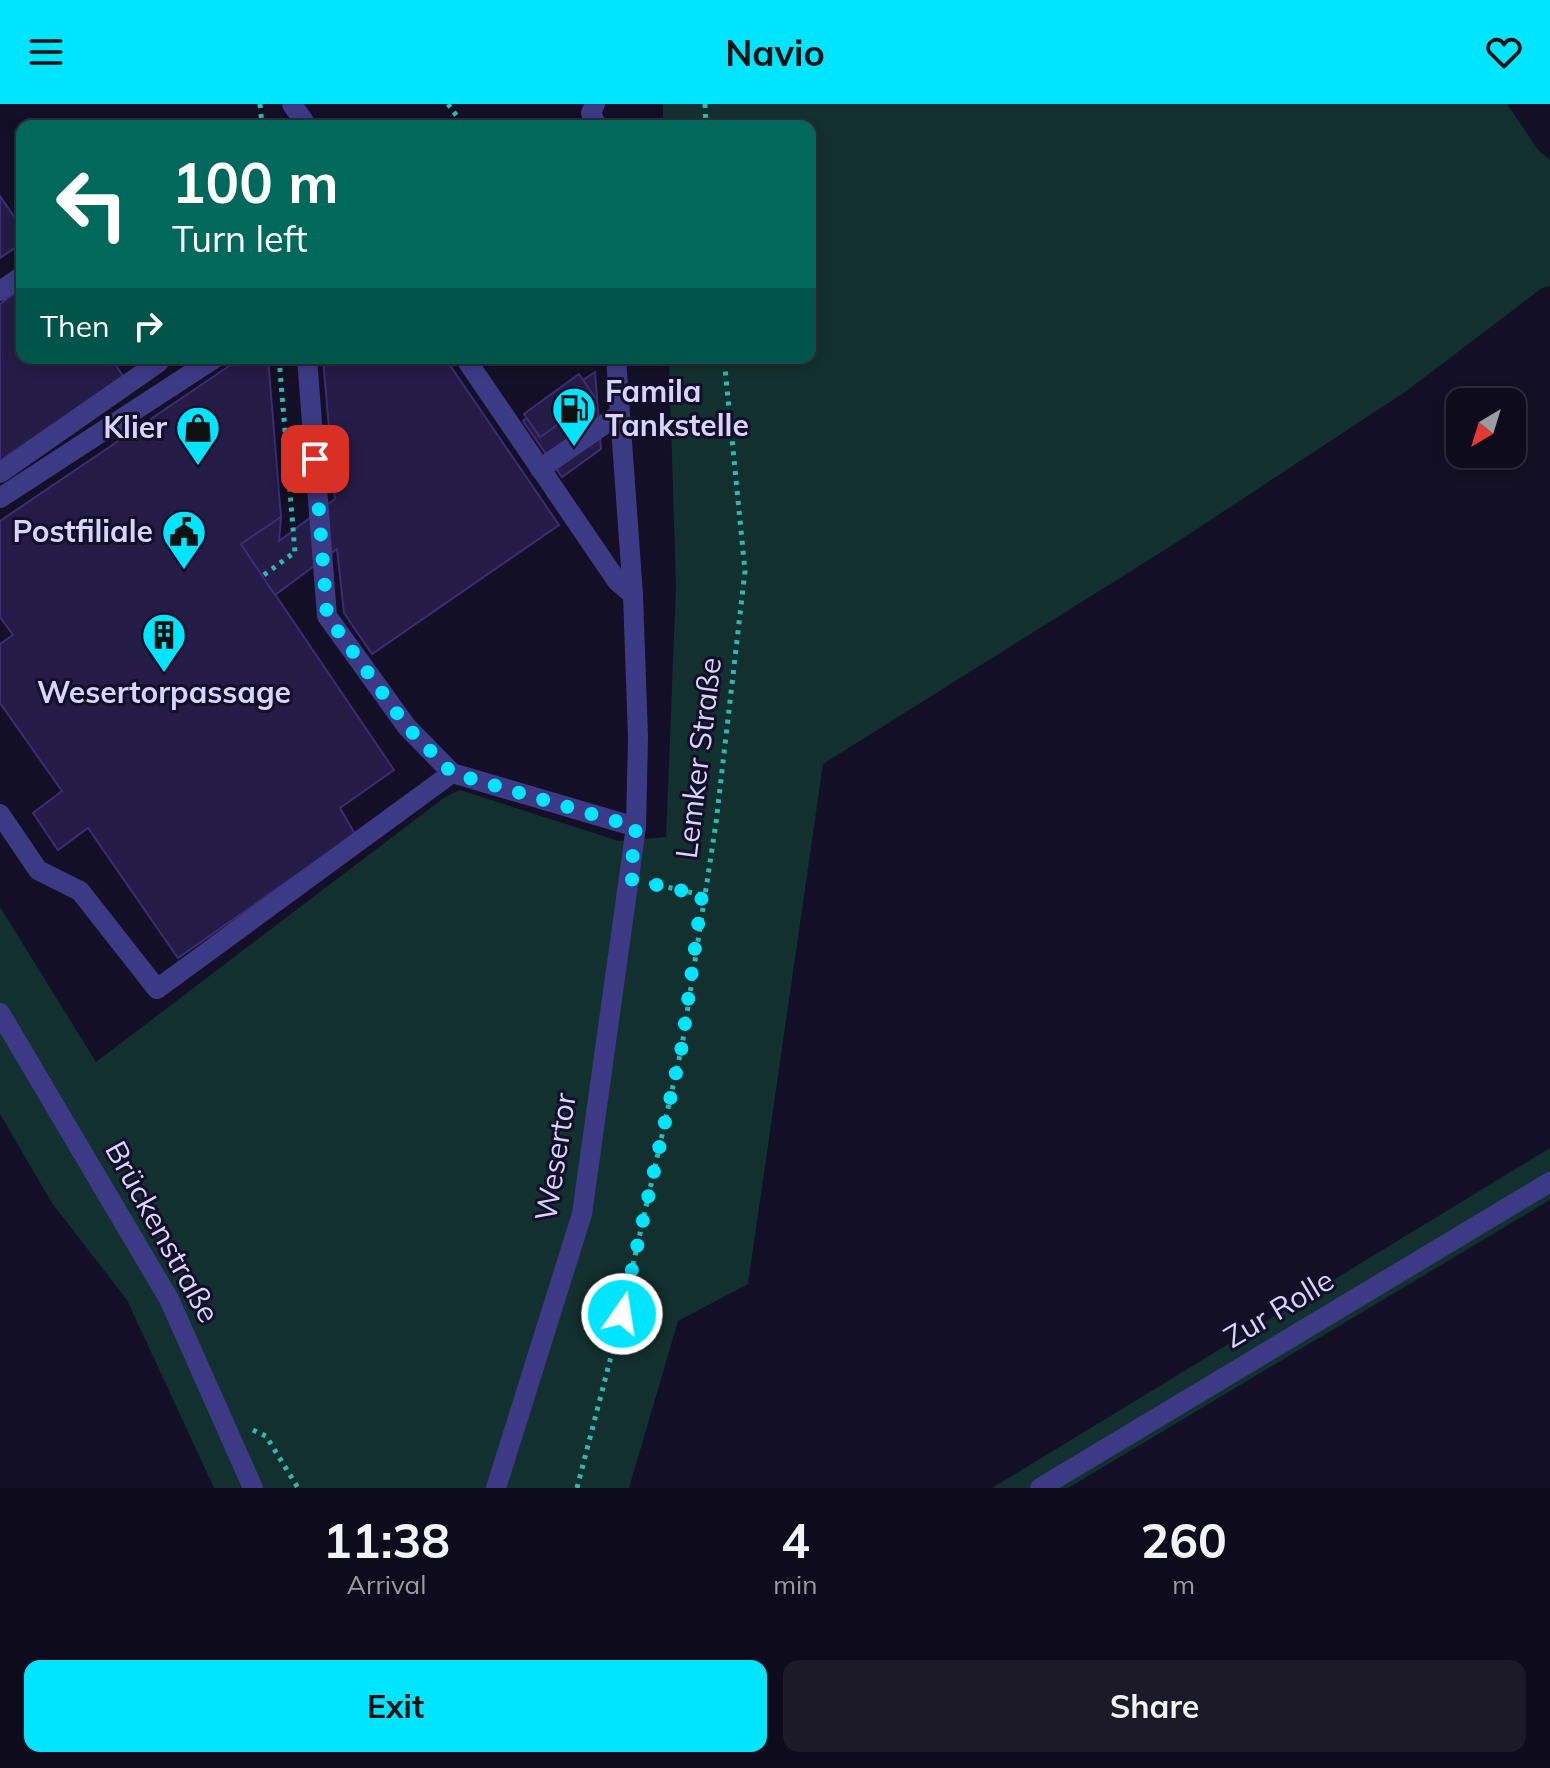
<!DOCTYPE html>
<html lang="en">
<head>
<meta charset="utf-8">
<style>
	:root { --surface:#0e0b1c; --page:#1c1929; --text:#f1f3f6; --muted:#9b9ba3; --line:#2e2b3b; --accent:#00e5ff }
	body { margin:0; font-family:Mulish,sans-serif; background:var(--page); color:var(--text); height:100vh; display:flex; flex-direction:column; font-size:30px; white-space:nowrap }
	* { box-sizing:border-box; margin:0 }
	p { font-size:26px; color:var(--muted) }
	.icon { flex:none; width:44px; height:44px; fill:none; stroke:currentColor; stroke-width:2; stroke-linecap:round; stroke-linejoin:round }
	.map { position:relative; height:1384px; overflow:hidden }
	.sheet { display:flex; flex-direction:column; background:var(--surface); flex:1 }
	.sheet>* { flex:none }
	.top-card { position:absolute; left:16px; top:16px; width:800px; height:244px; border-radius:16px; box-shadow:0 4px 12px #0003,0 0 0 2px var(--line); background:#00695c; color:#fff; overflow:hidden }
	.needle { width:52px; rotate:218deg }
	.controls { position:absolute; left:1446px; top:284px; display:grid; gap:16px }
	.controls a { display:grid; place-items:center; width:80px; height:80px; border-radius:16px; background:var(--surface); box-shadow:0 4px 12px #0003,0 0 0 2px var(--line); font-size:40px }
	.pin { position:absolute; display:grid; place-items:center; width:68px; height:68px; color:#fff; margin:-34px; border-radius:16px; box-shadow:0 4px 12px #0006 }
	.me { position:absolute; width:88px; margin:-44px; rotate:13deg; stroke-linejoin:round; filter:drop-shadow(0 0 6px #0008) }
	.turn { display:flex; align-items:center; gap:28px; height:168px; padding:0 24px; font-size:36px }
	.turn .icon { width:104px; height:104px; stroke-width:2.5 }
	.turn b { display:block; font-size:56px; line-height:68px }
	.then { display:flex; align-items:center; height:76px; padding:0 24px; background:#0003; gap:16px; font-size:30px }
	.eta { display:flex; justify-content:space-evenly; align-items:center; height:136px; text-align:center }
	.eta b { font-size:48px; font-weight:700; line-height:56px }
	.primary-button { display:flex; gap:16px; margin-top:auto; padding:16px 24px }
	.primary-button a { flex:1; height:92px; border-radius:16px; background:var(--accent); color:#111; font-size:32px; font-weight:700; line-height:92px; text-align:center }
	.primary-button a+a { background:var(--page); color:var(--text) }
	header { display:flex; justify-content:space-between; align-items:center; height:104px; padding:0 24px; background:var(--accent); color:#111; font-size:36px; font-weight:700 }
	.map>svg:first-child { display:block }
</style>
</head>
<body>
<header><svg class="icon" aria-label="menu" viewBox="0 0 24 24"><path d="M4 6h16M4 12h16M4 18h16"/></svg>Navio<svg class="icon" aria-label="heart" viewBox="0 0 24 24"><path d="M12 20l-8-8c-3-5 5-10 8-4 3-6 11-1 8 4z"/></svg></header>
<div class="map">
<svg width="1550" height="1384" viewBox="0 0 1550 1384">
	<rect width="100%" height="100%" fill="#130f26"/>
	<g fill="#12302f">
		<polygon points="663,0 1507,0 1539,47 1550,56 1550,182 1542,184 1405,288 1171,442 823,660 748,1180 678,1217 629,1384 214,1384 127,1196 52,1099 0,1010 0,803 96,958 445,693 460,686 619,737 666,733 676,483 669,254 810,254 810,22 663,22"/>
		<polygon points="1550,1044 1550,1096 1068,1384 992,1384"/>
	</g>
	<g fill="#241b47" stroke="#3b2d73" stroke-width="2">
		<polygon points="0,92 22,124 22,139 0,154"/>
		<polygon points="22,184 22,254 111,254 123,272 0,357 0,200"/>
		<polygon points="241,254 268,254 281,413 241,440 394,666 340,704 355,730 178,854 88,724 58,746 33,709 62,687 0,599 0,540 13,531 0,513 0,417"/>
		<polygon points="323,254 445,254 559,421 372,550 344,509 337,445 275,491 241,440 281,413 279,437 335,395"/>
		<polygon points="595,268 601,345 562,373 523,317 527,314 540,333 595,294 583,276"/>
		<polygon points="579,270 595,294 540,333 524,310"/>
	</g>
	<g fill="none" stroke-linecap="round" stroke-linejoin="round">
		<g stroke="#2fb8b0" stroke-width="5" stroke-dasharray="4 6" stroke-linecap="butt">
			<polyline points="260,0 262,22"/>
			<polyline points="448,0 464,22"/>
			<polyline points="705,0 706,22"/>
			<polyline points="279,254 295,449"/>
			<polyline points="264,471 295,448"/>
			<polyline points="649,779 702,791"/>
			<polyline points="253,1326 266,1332 298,1384"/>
			<polyline points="577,1384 622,1210 682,942 716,719 745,467 724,254"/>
		</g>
		<g stroke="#3d3a85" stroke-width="20">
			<polyline points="292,0 307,22"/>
			<polyline points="595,0 591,9 597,22"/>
			<polyline points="0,187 22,172"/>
			<polyline points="307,254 327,512 407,623 452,669 636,723"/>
			<polyline points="465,254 617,477 633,491 638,633 636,723 582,1110 496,1384"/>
			<polyline points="616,254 633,491"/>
			<polyline points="540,365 618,311"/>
			<polyline points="0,369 159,258"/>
			<polyline points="0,394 215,254"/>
			<polyline points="0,710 38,766 80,787 157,885 452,669"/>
			<polyline points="0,909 169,1195 253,1384"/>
			<polyline points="1040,1384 1550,1078"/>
		</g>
	</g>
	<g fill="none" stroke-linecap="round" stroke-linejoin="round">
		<polyline stroke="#00e5ff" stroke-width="14" stroke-dasharray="0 25.2" points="315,355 327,512 407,623 452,669 636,723 630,775 702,791 682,942 622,1210"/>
	</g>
	<defs>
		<g id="fuel-pin" transform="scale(2.3)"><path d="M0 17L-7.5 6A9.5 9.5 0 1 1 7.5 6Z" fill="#00e5ff" stroke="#130f26"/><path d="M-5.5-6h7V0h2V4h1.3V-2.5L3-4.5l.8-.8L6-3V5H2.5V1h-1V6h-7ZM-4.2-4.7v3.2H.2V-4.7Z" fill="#111"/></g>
		<g id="shop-pin" transform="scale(2.3)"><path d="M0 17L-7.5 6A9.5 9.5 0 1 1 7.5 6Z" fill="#00e5ff" stroke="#130f26"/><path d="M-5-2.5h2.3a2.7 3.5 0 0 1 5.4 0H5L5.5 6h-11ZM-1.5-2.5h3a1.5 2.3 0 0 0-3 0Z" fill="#111"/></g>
		<g id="civic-pin" transform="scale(2.3)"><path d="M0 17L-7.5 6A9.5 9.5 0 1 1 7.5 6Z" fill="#00e5ff" stroke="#130f26"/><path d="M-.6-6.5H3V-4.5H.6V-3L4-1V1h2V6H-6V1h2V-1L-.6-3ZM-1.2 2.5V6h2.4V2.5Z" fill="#111"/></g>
		<g id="building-pin" transform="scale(2.3)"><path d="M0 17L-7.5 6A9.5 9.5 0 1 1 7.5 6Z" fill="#00e5ff" stroke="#130f26"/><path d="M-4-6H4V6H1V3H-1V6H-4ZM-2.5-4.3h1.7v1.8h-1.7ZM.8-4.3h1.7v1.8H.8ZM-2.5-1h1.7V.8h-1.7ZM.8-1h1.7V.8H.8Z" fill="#111"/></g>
	</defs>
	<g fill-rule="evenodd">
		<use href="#fuel-pin" x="574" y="305"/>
		<use href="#shop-pin" x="198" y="324"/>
		<use href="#civic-pin" x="184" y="428"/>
		<use href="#building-pin" x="164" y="531"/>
	</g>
	<g text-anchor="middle" stroke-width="6" stroke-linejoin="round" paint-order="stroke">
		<g font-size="30" font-weight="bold" fill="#d9d4ff" stroke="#130f26" text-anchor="end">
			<text x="605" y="298" text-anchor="start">Famila<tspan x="605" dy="34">Tankstelle</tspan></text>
			<text x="167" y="334">Klier</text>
			<text x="153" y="438">Postfiliale</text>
			<text x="164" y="599" text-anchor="middle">Wesertorpassage</text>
		</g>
		<g font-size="30" fill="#d9d4ff" stroke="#130f26">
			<text transform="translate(699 654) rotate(-83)" y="10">Lemker Straße</text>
			<text transform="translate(556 1053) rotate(-81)" y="10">Wesertor</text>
			<text transform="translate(162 1128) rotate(61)" y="10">Brückenstraße</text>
			<text transform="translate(1279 1205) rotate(-31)" y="10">Zur Rolle</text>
		</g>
	</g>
</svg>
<div class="controls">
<a><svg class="needle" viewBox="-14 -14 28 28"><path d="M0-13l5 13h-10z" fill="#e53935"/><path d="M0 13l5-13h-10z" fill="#9b9ba3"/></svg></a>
</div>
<div class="pin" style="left:315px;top:355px;background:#d93025"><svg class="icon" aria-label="arrive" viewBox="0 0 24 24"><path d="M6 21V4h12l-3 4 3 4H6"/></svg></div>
<svg class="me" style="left:622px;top:1210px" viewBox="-20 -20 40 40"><circle r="17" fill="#00e5ff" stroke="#fff" stroke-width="3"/><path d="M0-11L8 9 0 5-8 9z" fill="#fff"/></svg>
<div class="top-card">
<div class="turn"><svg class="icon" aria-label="left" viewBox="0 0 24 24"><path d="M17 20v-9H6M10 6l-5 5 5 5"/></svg><div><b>100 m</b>Turn left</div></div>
<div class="then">Then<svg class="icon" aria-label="right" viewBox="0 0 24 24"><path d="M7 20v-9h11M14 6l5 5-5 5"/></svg></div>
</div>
</div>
<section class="sheet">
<div class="eta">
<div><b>11:38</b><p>Arrival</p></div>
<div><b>4</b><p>min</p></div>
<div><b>260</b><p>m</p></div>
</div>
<div class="primary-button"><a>Exit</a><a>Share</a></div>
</section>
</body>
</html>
